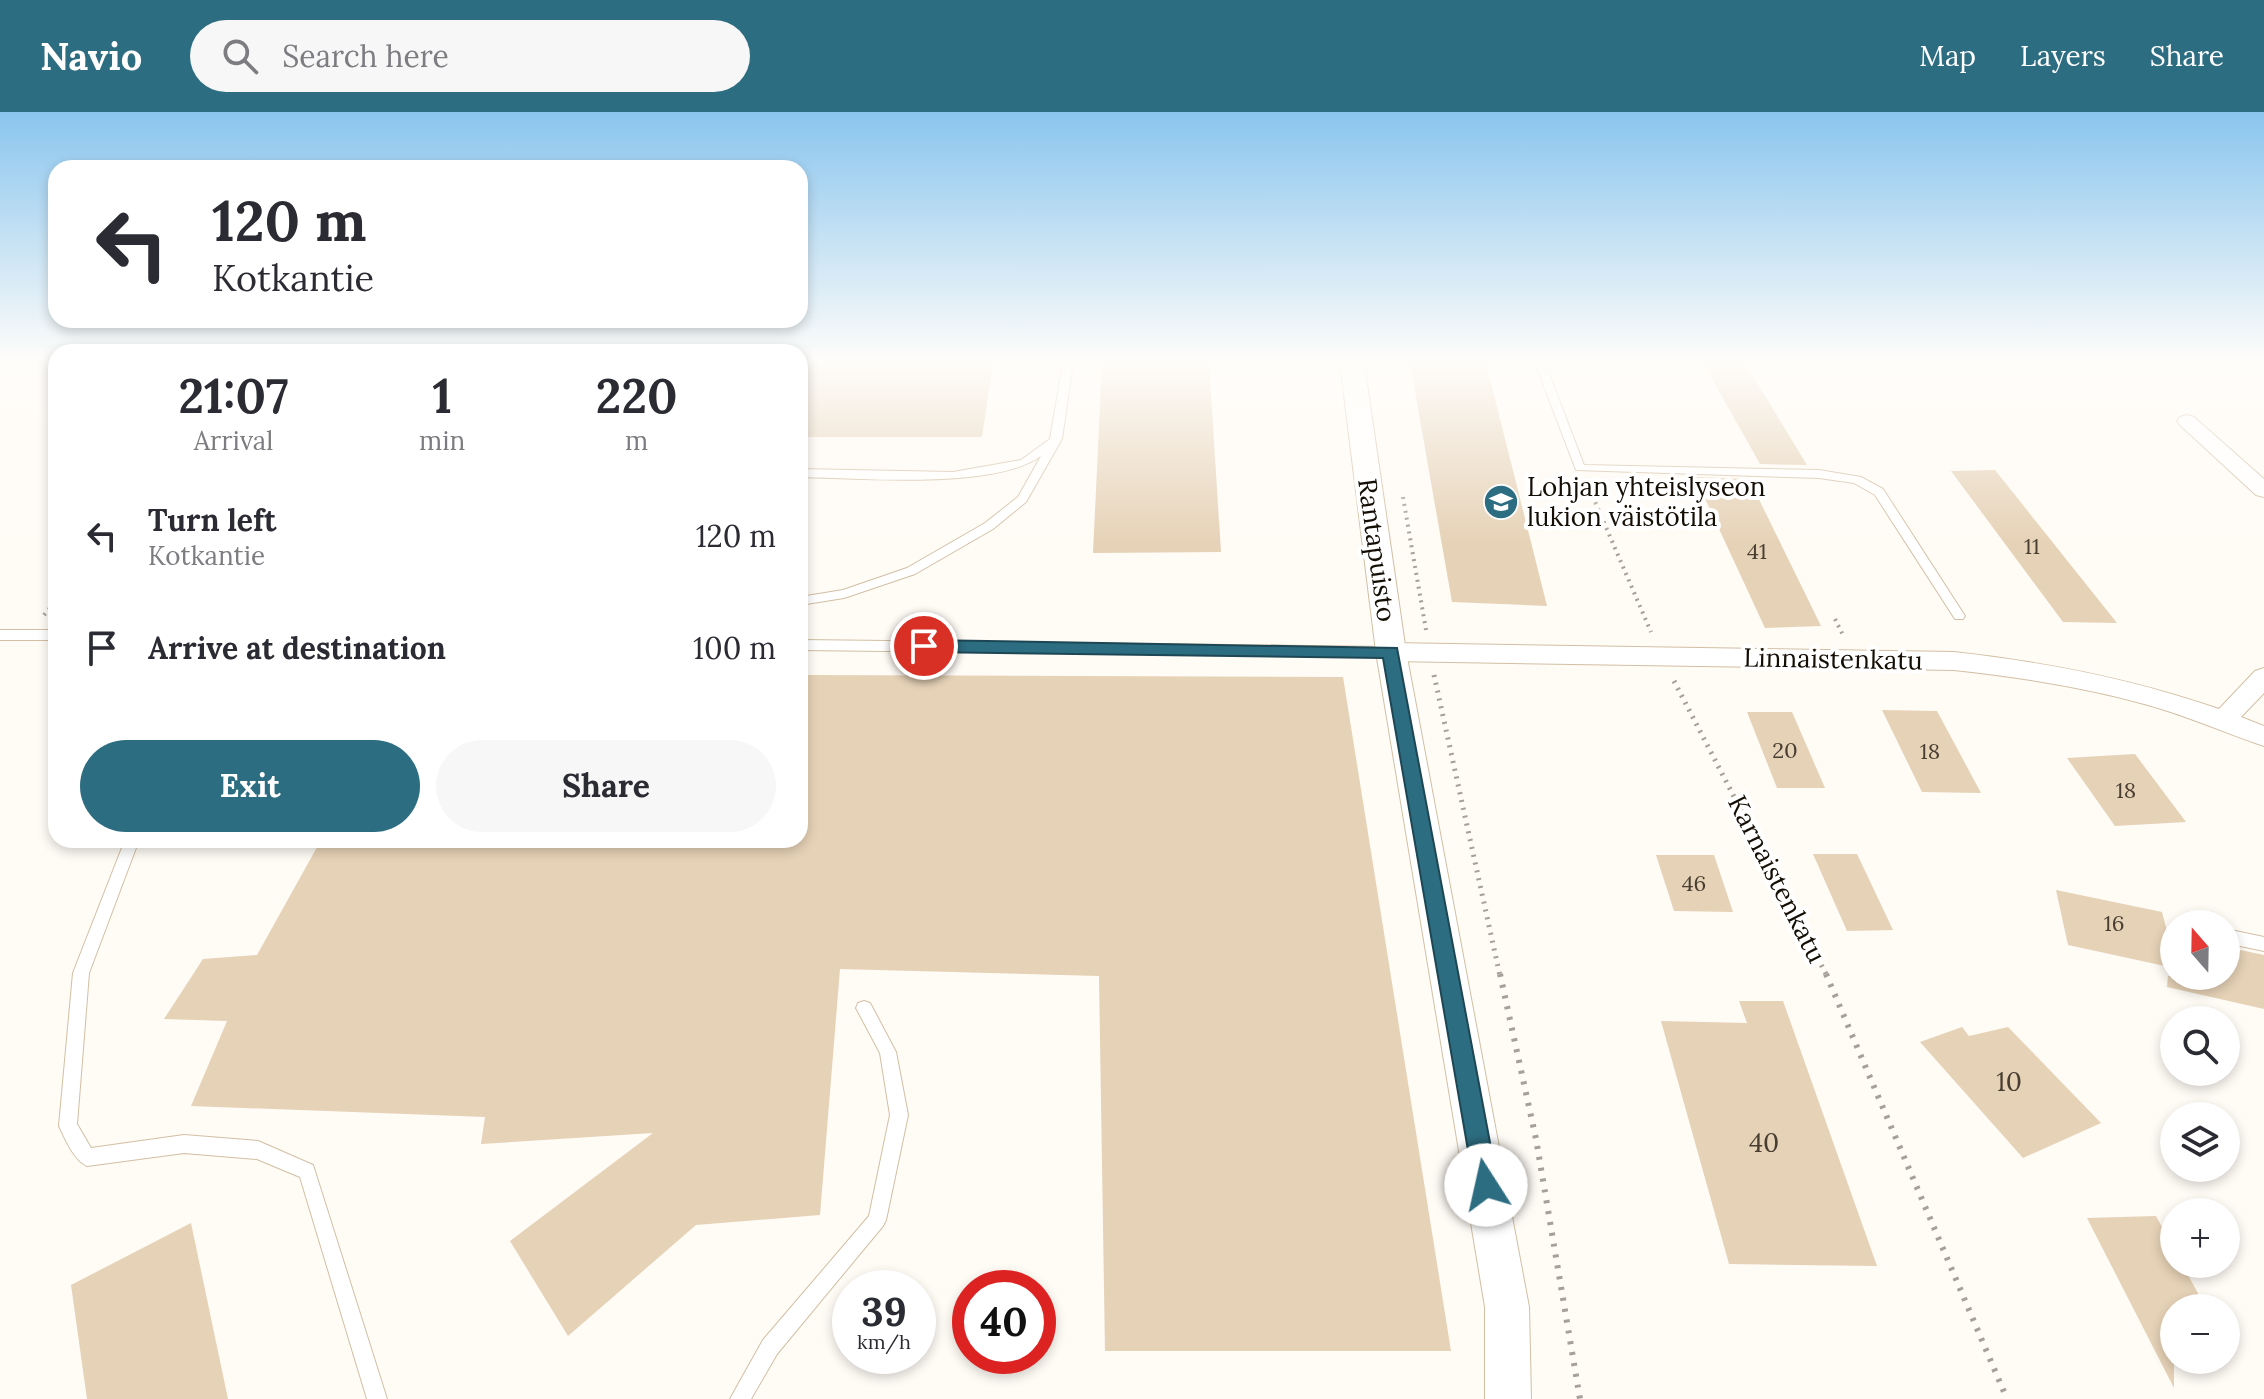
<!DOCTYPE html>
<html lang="en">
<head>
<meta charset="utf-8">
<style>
	:root { --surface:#fff; --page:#f7f7f7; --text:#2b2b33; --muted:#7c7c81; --accent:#2d6d81 }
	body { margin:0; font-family:Lora,serif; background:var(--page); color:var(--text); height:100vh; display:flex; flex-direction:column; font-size:30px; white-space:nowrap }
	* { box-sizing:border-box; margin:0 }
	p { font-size:26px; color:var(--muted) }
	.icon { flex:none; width:44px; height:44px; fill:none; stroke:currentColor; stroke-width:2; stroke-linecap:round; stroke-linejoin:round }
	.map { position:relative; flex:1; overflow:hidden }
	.drawer { position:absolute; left:48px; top:232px; width:760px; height:504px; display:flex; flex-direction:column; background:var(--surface); border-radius:24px; box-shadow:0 4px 12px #0003 }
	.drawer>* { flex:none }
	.top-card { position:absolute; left:48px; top:48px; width:760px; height:168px; border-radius:24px; box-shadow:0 4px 12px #0003; background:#fff; color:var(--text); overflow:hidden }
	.needle { width:52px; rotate:340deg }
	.buttons { position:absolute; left:2160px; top:798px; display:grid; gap:16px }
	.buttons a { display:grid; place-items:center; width:80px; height:80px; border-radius:50%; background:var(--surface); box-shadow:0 4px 12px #0003; font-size:40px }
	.speed { position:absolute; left:832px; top:1158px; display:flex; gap:16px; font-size:40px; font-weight:700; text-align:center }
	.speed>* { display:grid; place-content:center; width:104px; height:104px; border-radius:50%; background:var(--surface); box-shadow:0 4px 12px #0003; line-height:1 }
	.speed small { font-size:20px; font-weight:400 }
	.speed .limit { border:12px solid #d22; background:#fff; color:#111 }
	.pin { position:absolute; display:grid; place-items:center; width:68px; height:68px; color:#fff; margin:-34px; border:4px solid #fff; border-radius:50%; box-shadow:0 2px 8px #0007 }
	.me { position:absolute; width:88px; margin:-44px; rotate:350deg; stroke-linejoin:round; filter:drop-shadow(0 0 6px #0008) }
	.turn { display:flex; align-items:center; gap:28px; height:168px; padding:0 32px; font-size:36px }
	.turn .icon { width:104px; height:104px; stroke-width:2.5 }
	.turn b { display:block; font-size:56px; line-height:68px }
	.eta { display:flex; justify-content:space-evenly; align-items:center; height:136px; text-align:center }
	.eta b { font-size:48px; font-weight:700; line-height:56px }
	.primary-button { display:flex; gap:16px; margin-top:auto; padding:16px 32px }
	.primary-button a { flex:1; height:92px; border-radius:48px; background:var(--accent); color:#fff; font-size:32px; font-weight:700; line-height:92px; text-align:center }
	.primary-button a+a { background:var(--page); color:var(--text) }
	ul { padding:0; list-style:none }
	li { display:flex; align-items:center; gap:24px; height:112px; padding:0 32px }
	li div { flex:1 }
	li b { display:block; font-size:30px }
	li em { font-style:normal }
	header { display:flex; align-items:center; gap:48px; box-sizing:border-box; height:112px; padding:0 40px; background:var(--accent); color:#fff }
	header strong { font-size:38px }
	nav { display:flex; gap:44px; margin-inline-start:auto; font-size:28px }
	.search { width:560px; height:72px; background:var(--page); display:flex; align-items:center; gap:20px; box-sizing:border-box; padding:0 28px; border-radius:44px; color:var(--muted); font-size:30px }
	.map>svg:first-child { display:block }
</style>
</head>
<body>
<header>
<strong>Navio</strong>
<div class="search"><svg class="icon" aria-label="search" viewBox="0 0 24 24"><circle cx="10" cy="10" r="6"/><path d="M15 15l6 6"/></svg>Search here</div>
<nav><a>Map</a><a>Layers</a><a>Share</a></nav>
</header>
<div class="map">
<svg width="2264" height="1287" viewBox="0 0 2264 1287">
	<rect width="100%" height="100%" fill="#fffbf5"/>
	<g fill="#e6d2b7">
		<polygon points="800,251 993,251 982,325 800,325"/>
		<polygon points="1102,251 1209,251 1221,440 1093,441"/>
		<polygon points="1410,251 1486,251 1547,494 1452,490"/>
		<polygon points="1703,251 1745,251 1807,353 1760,352"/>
		<polygon points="1995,358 2117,511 2063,510 1951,359"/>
		<polygon points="1695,365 1749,367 1821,514 1765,516"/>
		<polygon points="800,563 1343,565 1451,1239 1105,1239 1099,864 840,857 820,1103 696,1113 568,1224 510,1129 653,1021 481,1032 485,1005 191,994 227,909 164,907 203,847 257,843 321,728 800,728"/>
		<polygon points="1882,598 1937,599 1981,681 1922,680"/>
		<polygon points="1747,600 1792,600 1825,676 1777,676"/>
		<polygon points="2135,642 2186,710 2115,714 2067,646"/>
		<polygon points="1813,742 1857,742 1893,818 1847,819"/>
		<polygon points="1656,743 1714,743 1733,800 1674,799"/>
		<polygon points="2056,778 2162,800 2168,823 2174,824 2174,856 2068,833"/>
		<polygon points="2226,835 2264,843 2264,897 2167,875 2168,864 2226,864"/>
		<polygon points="1739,889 1783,889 1877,1154 1729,1152 1661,909 1747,911"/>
		<polygon points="1962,915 1969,924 2008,915 2101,1011 2023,1046 1920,930"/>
		<polygon points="2156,1104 2174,1137 2174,1152 2182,1152 2206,1196 2174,1196 2174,1276 2087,1106"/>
		<polygon points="191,1111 228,1287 87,1287 71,1173"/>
	</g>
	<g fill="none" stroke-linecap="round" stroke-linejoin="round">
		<g stroke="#d2bfa4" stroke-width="2">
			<g id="service">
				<path d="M1063 251H1073L1062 327 1026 390 993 417 915 462 844 486 800 493V485L843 478 907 456 985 411 1018 385 1041 344C994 378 859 366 800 365V357L953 360 1021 348 1050 327Z"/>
				<polygon points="1535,251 1545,251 1584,353 1819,358 1861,365 1883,377 1965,504 1963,507 1955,507 1875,383 1854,371 1819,366 1576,358"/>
				<rect x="0" y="518" width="56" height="10"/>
				<polygon points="800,528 1391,535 1398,540 1391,545 800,538"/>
				<path d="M125 728H139L89 861 77 1012 91 1036 184 1023 258 1029 313 1053 387 1287H367L300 1065 257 1047 184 1041 87 1054C74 1048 65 1027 59 1014L73 861Z"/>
				<polygon points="2226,817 2264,825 2264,839 2226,831"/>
				<polygon points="864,889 870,891 896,940 908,1003 886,1108 883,1114 777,1242 751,1287 730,1287 763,1228 869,1104 890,1003 880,941 856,896 858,891"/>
			</g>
		</g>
		<g stroke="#d2bfa4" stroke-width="2">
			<g id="minor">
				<polygon points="2187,303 2194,305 2264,367 2264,385 2256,383 2180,313 2177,309 2180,305"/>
				<path d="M1391 531 1954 540C2045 550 2132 567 2219 597L2255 559 2264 556V581L2241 605 2264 614V634C2225 621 2188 604 2148 593 2084 575 2019 565 1954 558L1391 549 1382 546 1379 540 1382 534Z"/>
			</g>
		</g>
		<g stroke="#d2bfa4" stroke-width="2">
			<polygon id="tertiary" points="1340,251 1364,251 1406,540 1529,1195 1531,1287 1485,1287 1485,1195 1376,540"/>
		</g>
		<g stroke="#a5a099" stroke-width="4" stroke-dasharray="2 5" stroke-linecap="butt">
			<polyline points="1587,371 1651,520"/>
			<polyline points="1403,385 1426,518"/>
			<polyline points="44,503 56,489"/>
			<polyline points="1835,507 1843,523"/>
		</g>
		<g stroke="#a5a099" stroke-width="5" stroke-dasharray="2 6" stroke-linecap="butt">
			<polyline points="1434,563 1500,864"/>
			<polyline points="1674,569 1827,864"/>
		</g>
		<g stroke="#a5a099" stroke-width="6" stroke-dasharray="3 8" stroke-linecap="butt">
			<polyline points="1500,862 1536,1027 1580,1287"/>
			<polyline points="1826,862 2007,1287"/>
		</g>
		<use href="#service" fill="#fff" fill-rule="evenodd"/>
		<use href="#minor" fill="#fff" fill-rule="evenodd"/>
		<use href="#tertiary" fill="#fff" fill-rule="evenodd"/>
	</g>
	<linearGradient id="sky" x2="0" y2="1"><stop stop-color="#8ac5ee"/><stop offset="0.58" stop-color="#fffdfa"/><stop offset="1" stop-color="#fffdfa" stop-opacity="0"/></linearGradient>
	<rect width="2264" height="431" fill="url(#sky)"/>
	<polygon fill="#2d6d81" stroke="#1d4754" stroke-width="2" points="924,528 1397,536 1498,1073 1494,1081 1486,1085 1478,1081 1474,1073 1383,546 924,540 916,534"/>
	<defs>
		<g id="school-disc" transform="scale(1.8)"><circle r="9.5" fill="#2d6d81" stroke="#fff"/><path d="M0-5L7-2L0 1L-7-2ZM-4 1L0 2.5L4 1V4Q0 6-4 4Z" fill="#fff"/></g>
	</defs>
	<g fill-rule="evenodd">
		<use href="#school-disc" x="1501" y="390"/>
	</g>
	<g text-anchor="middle" stroke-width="8" stroke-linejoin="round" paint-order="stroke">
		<g font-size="22" fill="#483f32">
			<text x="2032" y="442">11</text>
			<text x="1757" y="447">41</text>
			<text x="1785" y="646">20</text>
			<text x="1930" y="647">18</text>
			<text x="2126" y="686">18</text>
			<text x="1694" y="779">46</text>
			<text x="2114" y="819">16</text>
		</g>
		<g font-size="26" fill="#140e05" stroke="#fff" text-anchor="start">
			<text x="1527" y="384">Lohjan yhteislyseon<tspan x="1527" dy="30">lukion väistötila</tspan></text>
		</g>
		<g font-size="26" fill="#140e05" stroke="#fff">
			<text transform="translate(1377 438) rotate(82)" y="9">Rantapuisto</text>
			<text transform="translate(1833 547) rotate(1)" y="9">Linnaistenkatu</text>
			<text transform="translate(1777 767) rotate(63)" y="9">Karnaistenkatu</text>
		</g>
		<g font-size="26" fill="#483f32">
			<text x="2009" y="979">10</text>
			<text x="1764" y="1040">40</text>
		</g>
	</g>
</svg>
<div class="buttons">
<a><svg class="needle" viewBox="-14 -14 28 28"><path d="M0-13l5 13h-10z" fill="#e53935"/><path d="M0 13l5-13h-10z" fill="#7c7c81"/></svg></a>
<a><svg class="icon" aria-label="search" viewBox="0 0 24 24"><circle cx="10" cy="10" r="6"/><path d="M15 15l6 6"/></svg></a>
<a><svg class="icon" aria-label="layers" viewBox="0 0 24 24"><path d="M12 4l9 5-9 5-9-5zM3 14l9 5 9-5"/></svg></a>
<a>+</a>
<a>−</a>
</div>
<div class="speed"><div>39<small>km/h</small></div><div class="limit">40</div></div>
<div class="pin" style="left:924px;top:534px;background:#d93025"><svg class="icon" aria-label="arrive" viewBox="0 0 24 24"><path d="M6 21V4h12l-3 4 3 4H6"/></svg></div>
<svg class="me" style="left:1486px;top:1073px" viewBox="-20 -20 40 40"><circle r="19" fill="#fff"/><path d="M0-13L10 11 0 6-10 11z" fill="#2d6d81"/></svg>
<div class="top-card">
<div class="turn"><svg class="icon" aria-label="left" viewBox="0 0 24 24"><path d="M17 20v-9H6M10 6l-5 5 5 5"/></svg><div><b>120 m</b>Kotkantie</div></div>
</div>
<section class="drawer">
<div class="eta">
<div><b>21:07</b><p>Arrival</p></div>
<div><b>1</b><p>min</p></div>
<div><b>220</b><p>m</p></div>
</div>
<ul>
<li><svg class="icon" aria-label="left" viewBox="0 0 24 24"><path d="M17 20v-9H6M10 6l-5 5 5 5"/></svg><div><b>Turn left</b><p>Kotkantie</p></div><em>120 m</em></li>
<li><svg class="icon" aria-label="arrive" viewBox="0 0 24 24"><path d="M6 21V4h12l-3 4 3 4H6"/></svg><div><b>Arrive at destination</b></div><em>100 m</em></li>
</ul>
<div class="primary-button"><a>Exit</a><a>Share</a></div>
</section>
</div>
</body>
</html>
